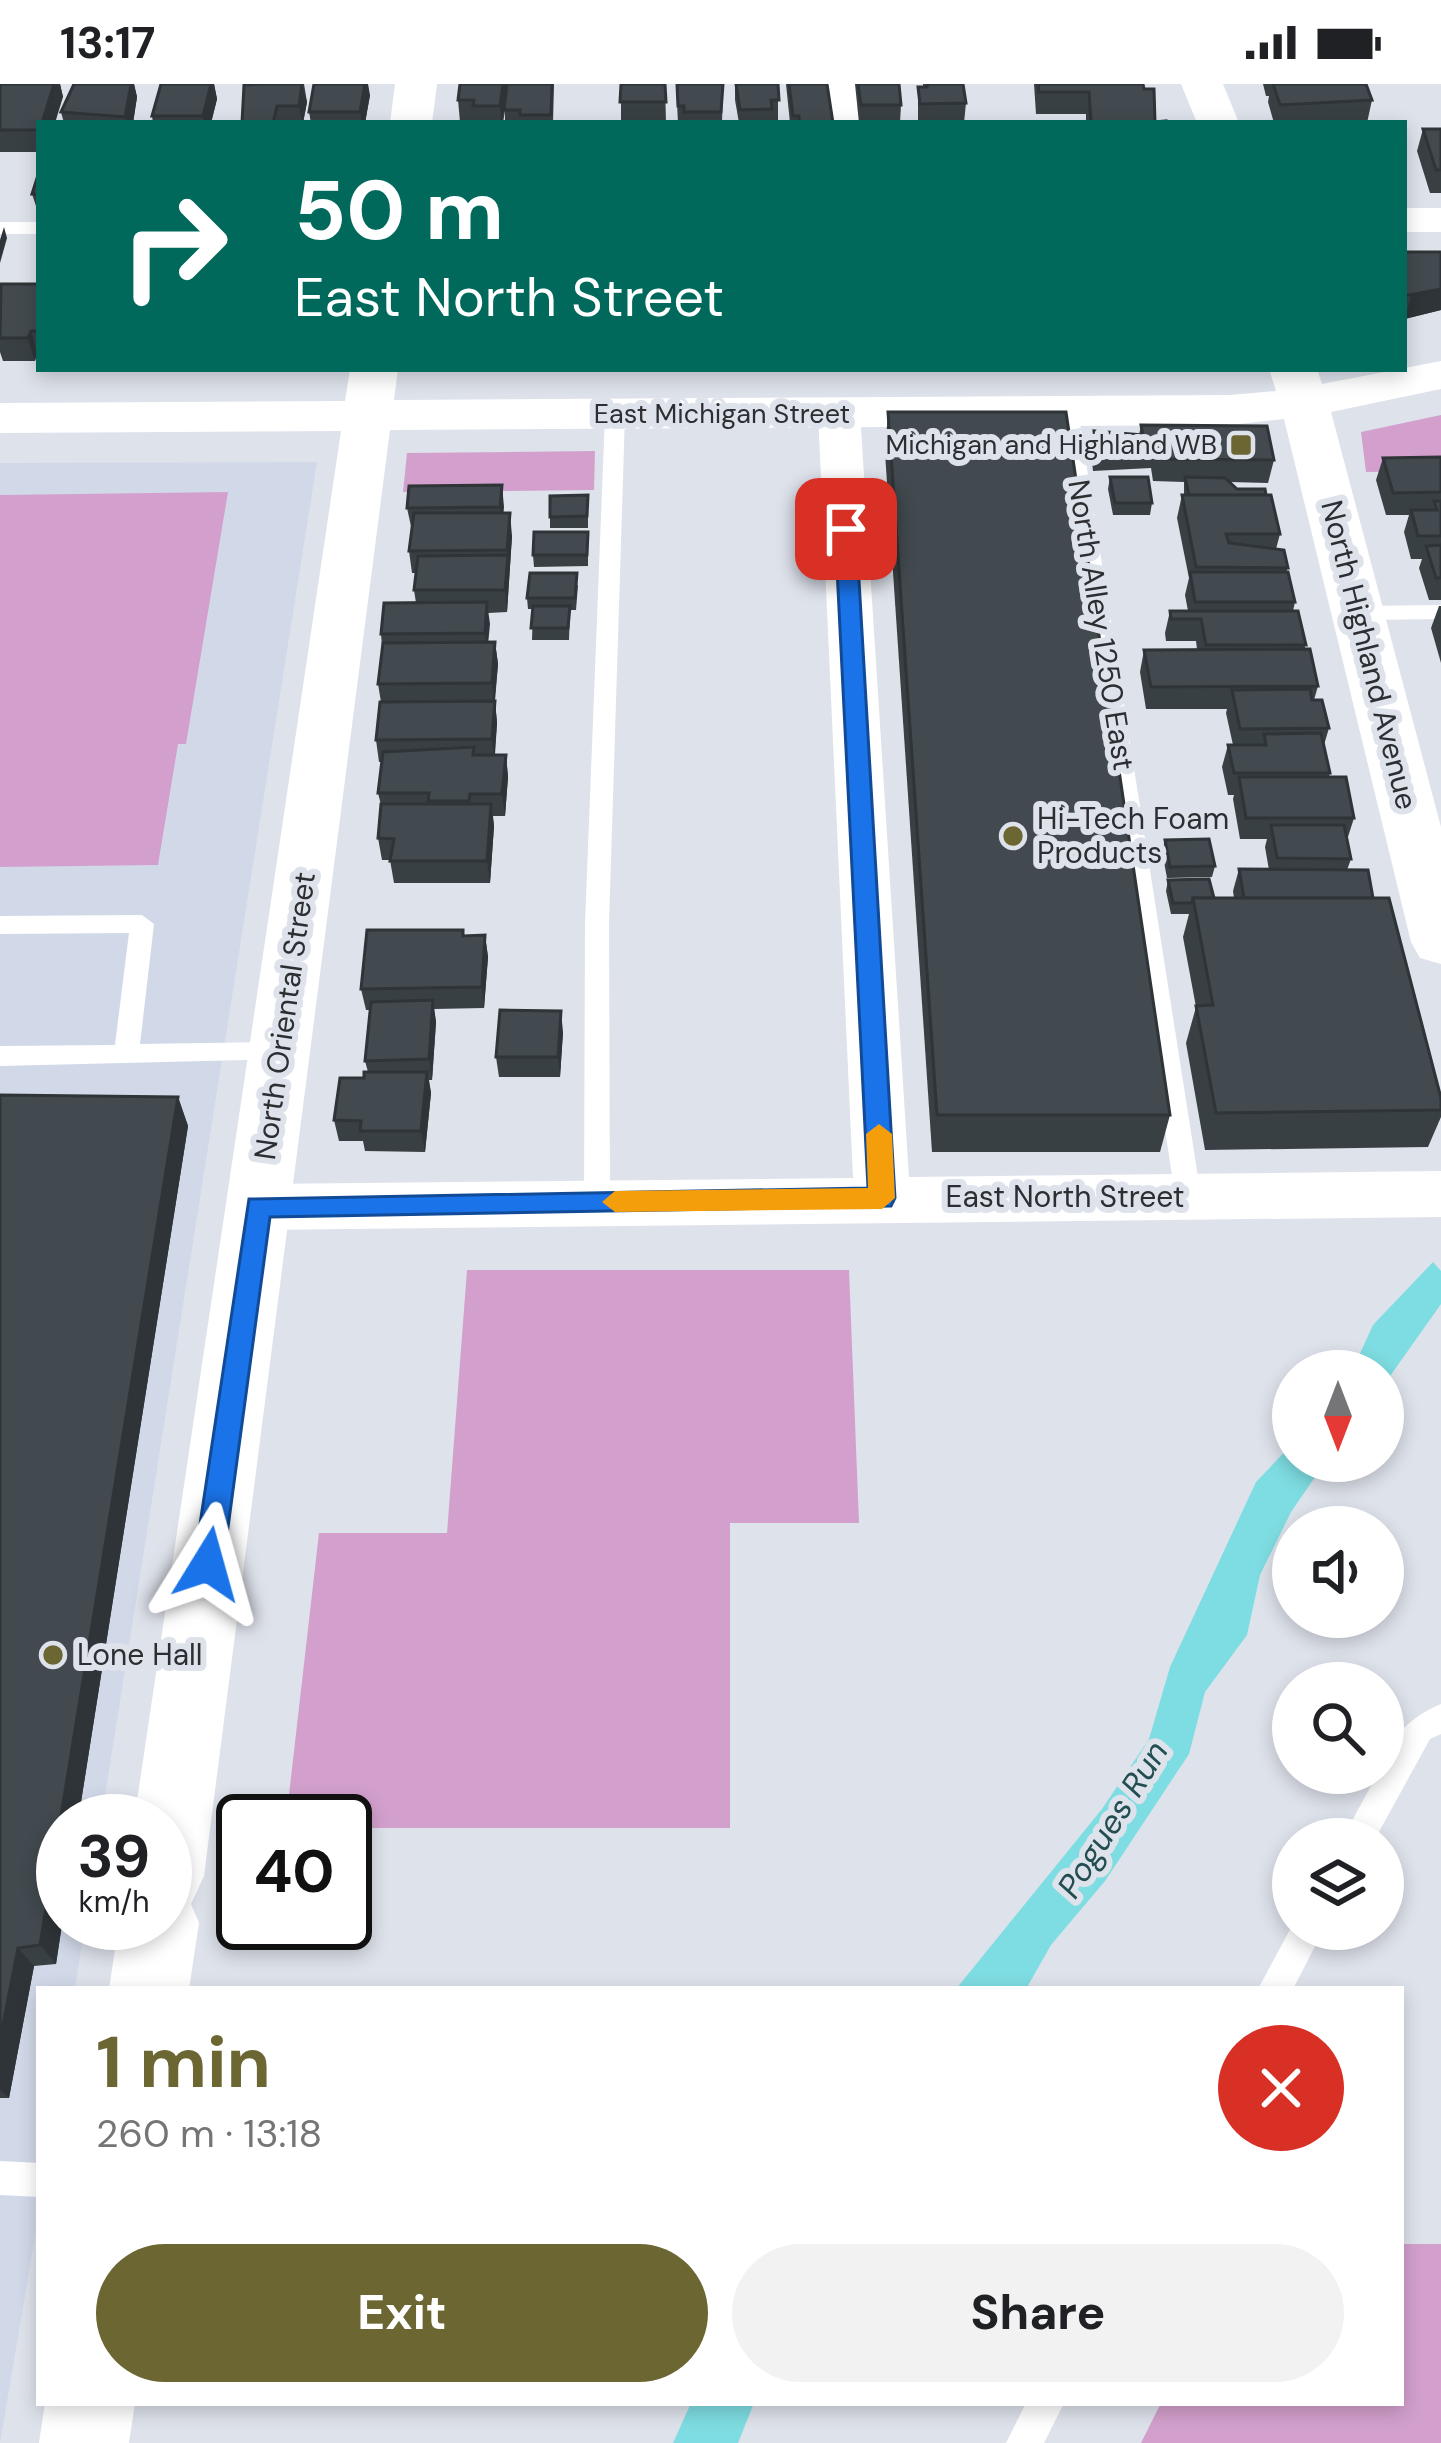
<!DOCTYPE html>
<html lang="en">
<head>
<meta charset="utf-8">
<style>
	:root { --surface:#fff; --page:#f2f2f2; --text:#202124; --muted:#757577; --accent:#6c6633 }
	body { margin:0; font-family:"DM Sans",sans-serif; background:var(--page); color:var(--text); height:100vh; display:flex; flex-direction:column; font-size:45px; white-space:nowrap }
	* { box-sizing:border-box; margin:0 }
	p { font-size:39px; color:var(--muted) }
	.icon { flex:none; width:66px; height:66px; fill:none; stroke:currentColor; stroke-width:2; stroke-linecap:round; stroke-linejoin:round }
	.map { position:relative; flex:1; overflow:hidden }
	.sheet { position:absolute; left:36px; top:1902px; width:1368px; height:420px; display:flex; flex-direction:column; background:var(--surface); border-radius:0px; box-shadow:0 6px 18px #0003 }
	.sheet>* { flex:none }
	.guide { position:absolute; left:36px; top:36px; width:1371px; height:252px; border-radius:0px; box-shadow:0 6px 18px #0003; background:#00695c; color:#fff; overflow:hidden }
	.needle { width:78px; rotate:180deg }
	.tools { position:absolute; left:1272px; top:1266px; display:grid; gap:24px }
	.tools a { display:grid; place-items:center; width:132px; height:132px; border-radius:50%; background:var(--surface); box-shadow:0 6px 18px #0003; font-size:60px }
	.speed { position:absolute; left:36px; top:1710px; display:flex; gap:24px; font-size:60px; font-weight:700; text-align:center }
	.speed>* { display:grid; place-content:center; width:156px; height:156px; border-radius:50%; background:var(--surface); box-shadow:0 6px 18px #0003; line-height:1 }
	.speed small { font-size:30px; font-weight:400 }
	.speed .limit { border:6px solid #111; border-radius:18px; background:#fff; color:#111 }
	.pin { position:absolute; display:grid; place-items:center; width:102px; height:102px; color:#fff; margin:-51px; border-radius:24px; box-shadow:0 6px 18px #0006 }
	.me { position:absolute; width:132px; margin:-66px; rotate:8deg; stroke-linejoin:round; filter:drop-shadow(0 0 9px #0008) }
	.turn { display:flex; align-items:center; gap:42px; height:252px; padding:0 60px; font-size:54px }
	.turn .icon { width:156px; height:156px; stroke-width:2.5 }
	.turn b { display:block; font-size:84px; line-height:102px }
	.round { display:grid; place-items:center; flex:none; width:126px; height:126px; border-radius:63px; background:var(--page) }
	.headline { display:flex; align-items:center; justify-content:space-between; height:204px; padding:0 60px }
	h1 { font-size:72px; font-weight:700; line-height:90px; color:var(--accent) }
	.button { display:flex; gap:24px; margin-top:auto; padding:24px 60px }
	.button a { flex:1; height:138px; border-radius:72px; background:var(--accent); color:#fff; font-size:48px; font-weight:700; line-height:138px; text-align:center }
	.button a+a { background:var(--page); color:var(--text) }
	.status { display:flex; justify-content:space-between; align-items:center; height:84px; padding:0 60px; background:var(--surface); direction:ltr }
	.status svg { height:33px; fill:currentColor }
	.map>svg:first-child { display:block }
</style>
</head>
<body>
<div class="status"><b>13:17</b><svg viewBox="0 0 49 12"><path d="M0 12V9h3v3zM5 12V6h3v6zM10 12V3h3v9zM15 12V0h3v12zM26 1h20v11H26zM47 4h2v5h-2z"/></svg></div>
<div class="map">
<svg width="1441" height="2359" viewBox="0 0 1441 2359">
	<rect width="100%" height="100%" fill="#dee2eb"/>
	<polygon fill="#d1d9e9" points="317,378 101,1737 63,1737 63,1839 85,1839 75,1905 39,1905 39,2129 0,2359 0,379"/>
	<g fill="#d3a0cd">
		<polygon points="1441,331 1441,387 1366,388 1361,348"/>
		<polygon points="595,367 594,406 403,408 407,369"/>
		<polygon points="228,408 186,660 178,660 158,781 0,783 0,411"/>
		<polygon points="467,1186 849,1186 859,1439 730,1439 730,1744 345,1744 345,1737 286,1737 319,1449 447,1449"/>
		<polygon points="1401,2160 1441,2160 1441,2359 1141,2359 1161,2319 1401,2319"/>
	</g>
	<g fill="#7edde2">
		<polygon points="1433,1178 1441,1187 1441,1220 1383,1302 1383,1287 1352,1287 1373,1241"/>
		<polygon points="1293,1359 1293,1377 1326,1377 1291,1428 1260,1491 1247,1551 1205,1608 1189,1670 1105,1797 1051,1861 1026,1905 956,1905 1102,1725 1149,1655 1170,1583 1256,1398"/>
		<polygon points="691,2319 754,2319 738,2359 673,2359"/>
	</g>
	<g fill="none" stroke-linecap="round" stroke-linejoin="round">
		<g fill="#fff" fill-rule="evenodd">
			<rect x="0" y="138" width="39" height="12"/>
			<polygon points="1068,321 1078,327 1201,1112 1197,1120 1179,1120 1175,1112 1058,327"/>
			<polygon points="615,325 625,331 609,840 610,1118 606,1126 588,1126 584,1118 585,840 605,331"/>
			<polygon points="1441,521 1441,535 1360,536 1349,529 1360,522"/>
			<polygon points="142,831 154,840 140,960 281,958 294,968 290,975 0,982 0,962 115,961 129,849 0,850 0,832"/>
			<path d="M1441 1620V1650L1430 1655 1375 1755H1342L1378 1689H1383C1385 1655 1412 1632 1441 1620Z"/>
			<polygon points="1293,1840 1293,1845 1324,1845 1293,1905 1258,1905"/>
			<polygon points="0,2077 39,2079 39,2113 0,2111"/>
			<polygon points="1026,2319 1064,2319 1044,2359 1006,2359"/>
		</g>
		<g fill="#fff" fill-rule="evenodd">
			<polygon points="825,0 861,0 864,39 826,39"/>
			<rect x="1404" y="124" width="37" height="24"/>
			<polygon points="839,316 854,320 860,329 909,1093 1441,1087 1441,1133 258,1146 238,1139 230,1123 238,1107 258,1100 853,1094 818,329 824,320"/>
		</g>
		<g fill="#fff" fill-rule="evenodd">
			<polygon points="395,0 437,0 432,39 390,39"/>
			<polygon points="1181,0 1223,0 1239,39 1197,39"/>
			<polygon points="1441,277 1441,305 1331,328 1441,743 1441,880 1420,874 1411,858 1284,335 1230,341 390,346 204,1792 191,1820 199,1839 189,1905 109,1905 119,1839 165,1839 165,1737 134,1737 341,347 0,349 0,319 345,317 350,285 398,285 394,316 1230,311 1276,307 1269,285 1317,285 1322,300"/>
			<polygon points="45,2319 135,2319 129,2359 39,2359"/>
		</g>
	</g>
	<g fill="#394044">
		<polygon points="0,0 60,0 63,13 39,39 39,68 0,68"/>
		<polygon points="74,0 134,0 137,13 133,39 64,39 61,28"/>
		<polygon points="161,0 214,0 217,15 211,39 153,39 152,32"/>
		<polygon points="258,0 304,0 307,18 303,39 242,39"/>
		<polygon points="507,0 554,0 553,39 505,39 505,27 503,39 460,38 458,16 507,7"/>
		<polygon points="621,0 665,0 666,39 621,39"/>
		<polygon points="676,0 723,0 722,39 678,39"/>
		<polygon points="735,0 778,0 778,38 739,39 735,16"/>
		<polygon points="786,0 827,0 833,39 790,39"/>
		<polygon points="855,0 899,0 901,21 900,39 859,39"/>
		<polygon points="923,0 963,0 966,19 964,39 918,39 918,3 923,3"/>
		<polygon points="1034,0 1143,0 1155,38 1166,39 1086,39 1086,30 1036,30"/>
		<polygon points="1263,0 1366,0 1372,16 1367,39 1274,39 1268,18 1269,12 1266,12"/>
		<polygon points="370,11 365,39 311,39 309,28"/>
		<polygon points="1423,45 1441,45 1441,109 1430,109 1417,67"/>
		<polygon points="39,88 39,122 36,122 32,110"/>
		<polygon points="1404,168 1441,226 1404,235"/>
		<polygon points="39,200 39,269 37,269 35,277 3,277 0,268 0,203"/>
		<polygon points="888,328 1170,1031 1160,1068 932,1068 885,369"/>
		<polygon points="1141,341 1274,376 1268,399 1230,398 1280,450 1276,465 1288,484 1286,488 1295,518 1293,527 1318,602 1314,616 1329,644 1324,661 1330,689 1329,693 1354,734 1347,756 1351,775 1347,786 1373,814 1441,1014 1441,1033 1428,1063 1205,1066 1186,959 1196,923 1183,853 1189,830 1171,830 1166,807 1168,796 1213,814 1234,814 1233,807 1239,785 1269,786 1265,763 1267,755 1240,755 1233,715 1234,711 1228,711 1222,683 1228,661 1233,661 1226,629 1227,625 1146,625 1140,588 1144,566 1197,565 1196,557 1166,557 1165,549 1170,527 1188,527 1185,511 1189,494 1177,434 1182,411 1184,411 1184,398 1153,397 1151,384 1093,387 1091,369 1094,347 1139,351"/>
		<polygon points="1441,373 1441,516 1429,516 1419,484 1422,475 1411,475 1404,448 1409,431 1386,431 1376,396 1383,374"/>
		<polygon points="1110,393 1152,419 1150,431 1113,431 1108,405"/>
		<polygon points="502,401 503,429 512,452 507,528 488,529 488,558 495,558 498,580 495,617 497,639 495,671 506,671 508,693 505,732 493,732 494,742 490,799 394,799 390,776 382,776 378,754 381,721 378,709 382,678 379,678 376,656 381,618 378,600 382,562 381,550 416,519 414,506 416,489 412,489 409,467 412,447 407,424"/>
		<polygon points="588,411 588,444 550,444 550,433"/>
		<polygon points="588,459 588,482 534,483 533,471"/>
		<polygon points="578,501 576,526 570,526 569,556 532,556 533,525 528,525 527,514"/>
		<polygon points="1439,522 1441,522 1441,579 1431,544"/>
		<polygon points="1165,756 1215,782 1212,793 1167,794 1162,767"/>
		<polygon points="463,846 464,852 485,851 488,873 484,924 434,925 436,938 432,996 429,996 431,1009 425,1068 365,1067 363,1057 339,1057 334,1036 368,988 365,977 370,926 366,926 361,905"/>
		<polygon points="563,948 560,993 499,993 496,973"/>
		<polygon points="0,1011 178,1013 188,1042 78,1737 63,1737 63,1834 56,1880 34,1882 9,2014 0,2014"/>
	</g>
	<g fill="#2e3437">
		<polygon points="54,0 60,0 63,13 55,39 42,39"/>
		<polygon points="131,0 134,0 137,13 133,39 126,39 125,33"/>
		<polygon points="211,0 214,0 217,15 211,39 204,39 203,32"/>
		<polygon points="302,0 307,18 303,39 302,39 299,22"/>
		<polygon points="365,0 368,0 370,11 365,39 362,39 360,28"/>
		<polygon points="503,0 506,0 507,12 501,39 500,22"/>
		<polygon points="4,143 7,154 0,179 0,156"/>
		<polygon points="1441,205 1441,226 1405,235 1411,212"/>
		<polygon points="31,247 37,269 35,277 28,254"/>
		<polygon points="502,401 504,423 502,446 500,423"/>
		<polygon points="510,429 512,452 507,528 505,506"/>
		<polygon points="487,518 490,540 487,571 485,549"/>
		<polygon points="495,558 498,580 494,622 492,599"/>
		<polygon points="495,617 497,639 494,677 492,655"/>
		<polygon points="506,671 508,693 505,732 502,710"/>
		<polygon points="491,720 494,742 490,799 487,777"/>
		<polygon points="485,851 488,873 484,924 482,903"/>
		<polygon points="433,916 436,938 432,996 429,975"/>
		<polygon points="561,927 563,948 560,993 558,973"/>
		<polygon points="427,988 431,1009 425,1068 421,1047"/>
		<polygon points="178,1013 188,1042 78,1737 63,1737 63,1834 56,1880 40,1861"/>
		<polygon points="18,1864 34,1882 9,2014 0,2006 0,1956"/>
	</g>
	<g fill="#424a4f" stroke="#2e3437" stroke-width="3">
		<polygon points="0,0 54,0 42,39 39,39 39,46 0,46"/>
		<polygon points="74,0 131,0 125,33 61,28"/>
		<polygon points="161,0 211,0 203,32 152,32"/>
		<polygon points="258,0 302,0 299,22 277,22 273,39 242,39 244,1"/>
		<polygon points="314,0 365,0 360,28 309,28"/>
		<polygon points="460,0 503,0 500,22 473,22 474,16 458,16"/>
		<polygon points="507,0 552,0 551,31 520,31 520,26 504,26"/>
		<polygon points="621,0 665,0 666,18 620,18"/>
		<polygon points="677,0 723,0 721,28 684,28 684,22 678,22"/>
		<polygon points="736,0 778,0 779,16 771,16 772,25 740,26"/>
		<polygon points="789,0 827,0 833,39 799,39 799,32 793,32"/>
		<polygon points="858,0 899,0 901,21 861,21"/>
		<polygon points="927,0 963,0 966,19 920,20 918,3 927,3"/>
		<polygon points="1038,0 1143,0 1144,5 1154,5 1155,38 1166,37 1166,39 1091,38 1089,8 1039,8"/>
		<polygon points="1273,0 1366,0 1372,16 1280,21"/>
		<polygon points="1423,45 1441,45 1441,86 1436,86"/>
		<polygon points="39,88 39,110 32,110"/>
		<polygon points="1404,168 1441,168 1441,205 1404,212"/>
		<polygon points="1,200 39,200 39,247 31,247 28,254 0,254"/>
		<polygon points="888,328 1066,328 1170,1031 937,1031"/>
		<polygon points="1141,341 1267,342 1274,376 1157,375 1155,361 1096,364 1094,347 1143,351"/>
		<polygon points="1441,373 1441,408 1393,409 1383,374"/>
		<polygon points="1110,393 1148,393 1152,419 1115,419"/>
		<polygon points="1185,393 1225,394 1237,405 1265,405 1266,411 1189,411"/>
		<polygon points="502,401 500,423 407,424 409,402"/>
		<polygon points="588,411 587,432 550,433 550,412"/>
		<polygon points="1182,411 1271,411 1280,450 1226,450 1229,459 1284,466 1288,484 1196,483"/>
		<polygon points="1434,417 1441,417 1441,452 1418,452 1411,426 1437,426"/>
		<polygon points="414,429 510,429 507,466 409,467"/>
		<polygon points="534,448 588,448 587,471 533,471"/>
		<polygon points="1441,461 1441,494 1436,494 1426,462"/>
		<polygon points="508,471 505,506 414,506 418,472"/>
		<polygon points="1190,488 1288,488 1295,518 1195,518"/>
		<polygon points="530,489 577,489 575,514 527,514"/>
		<polygon points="487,518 485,549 381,550 384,519"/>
		<polygon points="533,522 570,522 568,544 531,544"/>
		<polygon points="1170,527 1298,527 1306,561 1206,561 1201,535 1171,535"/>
		<polygon points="495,558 492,599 378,600 383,559"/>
		<polygon points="1310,565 1318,602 1151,603 1144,566"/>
		<polygon points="1310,605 1312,616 1322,616 1329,644 1240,645 1232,606"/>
		<polygon points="495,617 492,655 376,656 380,618"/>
		<polygon points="1321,649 1330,689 1234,689 1228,661 1266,661 1264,650"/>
		<polygon points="474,663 473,671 506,671 502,710 470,710 469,717 428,717 429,709 378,709 383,668"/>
		<polygon points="1239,693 1346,693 1354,734 1246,734"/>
		<polygon points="381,720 491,720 487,777 390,777 394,755 378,754"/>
		<polygon points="1271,741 1344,741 1351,775 1277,774"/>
		<polygon points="1209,755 1215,782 1170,783 1165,756"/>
		<polygon points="1239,785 1368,786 1373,814 1244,814"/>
		<polygon points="1209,795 1214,814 1193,814 1192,819 1173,819 1168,796"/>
		<polygon points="1193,814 1389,814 1441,1014 1441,1026 1216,1029 1196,922 1213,921"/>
		<polygon points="367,846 463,846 463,852 485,851 482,903 361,905"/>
		<polygon points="433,916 429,975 365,977 371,918"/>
		<polygon points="500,926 561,927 558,973 496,973"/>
		<polygon points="364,988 427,988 421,1047 360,1047 361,1037 334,1036 340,994 364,994"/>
		<polygon points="0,1011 178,1013 40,1861 18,1864 0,1956"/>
	</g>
	<polygon fill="#1a73e8" stroke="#114b97" stroke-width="3" points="846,438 856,445 895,1114 891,1122 270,1133 223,1480 219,1489 208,1493 198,1489 194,1480 249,1115 868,1104 835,445"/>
	<polygon fill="#f59e0b" points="879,1040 892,1050 895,1114 882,1125 615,1128 602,1118 615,1107 868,1104 866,1050"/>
	<g fill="#6c6633" stroke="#dee2eb" stroke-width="4.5">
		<rect x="1229" y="349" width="24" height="24" rx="6"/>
		<circle cx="1013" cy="752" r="12"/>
		<circle cx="53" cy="1571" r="12"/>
	</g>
	<g text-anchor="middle" stroke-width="12" stroke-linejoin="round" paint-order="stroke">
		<g font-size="27" fill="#2c2e31" stroke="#dee2eb">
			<text x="722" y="339">East Michigan Street</text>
		</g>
		<g font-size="27" fill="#2c2e31" stroke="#dee2eb" text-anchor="end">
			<text x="1217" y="370">Michigan and Highland WB</text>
		</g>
		<g font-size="30" fill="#2c2e31" stroke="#dee2eb">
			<text transform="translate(1101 541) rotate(81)" y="10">North Alley 1250 East</text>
			<text transform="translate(1369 571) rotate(76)" y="10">North Highland Avenue</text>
			<text transform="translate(285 932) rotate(-82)" y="10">North Oriental Street</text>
			<text x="1065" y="1123">East North Street</text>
		</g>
		<g font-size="30" fill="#2c2e31" stroke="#dee2eb" text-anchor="start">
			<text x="1037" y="745">Hi-Tech Foam<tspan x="1037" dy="34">Products</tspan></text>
			<text x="77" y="1581">Lone Hall</text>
		</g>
		<g font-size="33" font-style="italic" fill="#234e51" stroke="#dee2eb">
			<text transform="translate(1112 1735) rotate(-58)" y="12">Pogues Run</text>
		</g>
	</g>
</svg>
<div class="tools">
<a><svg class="needle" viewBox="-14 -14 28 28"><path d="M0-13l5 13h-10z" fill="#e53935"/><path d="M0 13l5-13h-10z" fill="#757577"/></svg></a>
<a><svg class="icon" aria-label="sound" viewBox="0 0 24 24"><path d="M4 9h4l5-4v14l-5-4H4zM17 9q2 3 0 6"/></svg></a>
<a><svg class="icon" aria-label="search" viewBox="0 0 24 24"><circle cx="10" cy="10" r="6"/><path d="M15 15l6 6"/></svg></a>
<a><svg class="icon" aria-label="layers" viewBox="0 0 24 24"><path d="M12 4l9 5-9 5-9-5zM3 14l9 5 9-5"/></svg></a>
</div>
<div class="speed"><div>39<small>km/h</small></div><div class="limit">40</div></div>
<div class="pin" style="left:846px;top:445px;background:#d93025"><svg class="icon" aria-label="arrive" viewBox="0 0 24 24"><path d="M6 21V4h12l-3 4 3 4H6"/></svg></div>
<svg class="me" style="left:208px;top:1480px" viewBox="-20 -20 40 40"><path d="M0-17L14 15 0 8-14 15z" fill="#1a73e8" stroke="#fff" stroke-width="4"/></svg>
<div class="guide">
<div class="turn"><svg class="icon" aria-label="right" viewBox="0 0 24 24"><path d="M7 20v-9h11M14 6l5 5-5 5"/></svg><div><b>50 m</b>East North Street</div></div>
</div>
<section class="sheet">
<div class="headline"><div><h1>1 min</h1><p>260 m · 13:18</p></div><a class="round" style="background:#d93025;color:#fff"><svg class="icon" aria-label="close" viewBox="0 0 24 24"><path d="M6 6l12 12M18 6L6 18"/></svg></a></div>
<div class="button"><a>Exit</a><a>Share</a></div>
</section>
</div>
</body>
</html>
